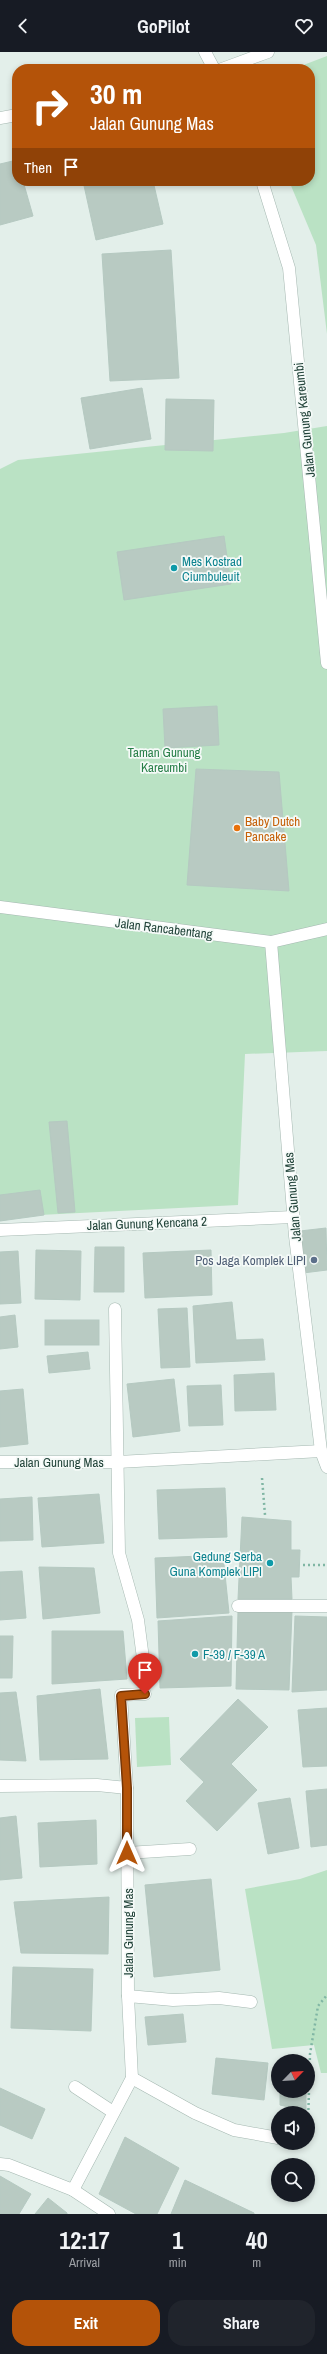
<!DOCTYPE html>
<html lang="en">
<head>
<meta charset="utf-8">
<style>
	:root { --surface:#171b24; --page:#20242c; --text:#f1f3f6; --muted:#9ea1a6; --accent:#b45309 }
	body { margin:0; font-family:"Archivo Narrow",sans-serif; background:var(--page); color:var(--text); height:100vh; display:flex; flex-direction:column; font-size:15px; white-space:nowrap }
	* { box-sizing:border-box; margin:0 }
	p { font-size:13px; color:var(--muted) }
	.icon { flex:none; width:22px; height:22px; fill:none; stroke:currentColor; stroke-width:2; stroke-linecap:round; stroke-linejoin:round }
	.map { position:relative; height:2162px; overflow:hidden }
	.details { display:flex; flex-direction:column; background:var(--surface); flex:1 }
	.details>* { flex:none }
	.banner { position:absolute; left:12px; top:12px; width:303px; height:122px; border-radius:16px; box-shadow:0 2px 6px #0003; background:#b45309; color:#fff; overflow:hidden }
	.needle { width:26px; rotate:65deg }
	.buttons { position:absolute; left:271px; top:2002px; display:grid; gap:8px }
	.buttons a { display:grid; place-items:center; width:44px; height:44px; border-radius:50%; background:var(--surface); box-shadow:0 2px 6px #0003; font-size:20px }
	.pin { position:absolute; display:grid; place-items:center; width:34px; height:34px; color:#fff; margin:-41px -17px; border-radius:50% 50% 50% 0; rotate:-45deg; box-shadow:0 0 4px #0007 }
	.pin .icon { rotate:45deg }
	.me { position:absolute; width:44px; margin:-22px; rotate:0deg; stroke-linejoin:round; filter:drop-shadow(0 0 3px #0008) }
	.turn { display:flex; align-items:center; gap:14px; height:84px; padding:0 12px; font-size:18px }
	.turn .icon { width:52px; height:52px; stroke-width:2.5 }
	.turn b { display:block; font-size:28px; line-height:34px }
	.then { display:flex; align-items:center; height:38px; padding:0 12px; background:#0003; gap:8px; font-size:15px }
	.eta { display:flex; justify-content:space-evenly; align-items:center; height:68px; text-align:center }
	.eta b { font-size:24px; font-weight:700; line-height:28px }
	.action { display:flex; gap:8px; margin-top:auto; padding:8px 12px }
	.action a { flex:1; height:46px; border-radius:16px; background:var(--accent); color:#fff; font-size:16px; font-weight:700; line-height:46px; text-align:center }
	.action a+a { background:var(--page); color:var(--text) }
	header { display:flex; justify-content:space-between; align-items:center; height:52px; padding:0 12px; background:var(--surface); font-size:18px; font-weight:700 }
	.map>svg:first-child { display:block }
</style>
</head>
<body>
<header><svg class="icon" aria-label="back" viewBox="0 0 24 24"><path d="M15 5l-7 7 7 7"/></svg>GoPilot<svg class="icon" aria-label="heart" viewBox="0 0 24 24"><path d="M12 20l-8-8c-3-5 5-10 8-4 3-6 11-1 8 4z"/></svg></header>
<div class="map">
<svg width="327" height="2162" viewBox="0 0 327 2162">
	<rect width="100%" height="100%" fill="#e3efea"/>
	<g fill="#bae2c4">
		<polygon points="327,4 327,282 316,193 289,129 310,129 310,17 293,17"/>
		<polygon points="327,374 327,999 245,1002 238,1153 0,1165 0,417 18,408 284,381"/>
		<polygon points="169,1665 171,1713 137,1715 135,1666"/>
		<polygon points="327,1818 327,2021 321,2021 314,1993 272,1997 245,1837 300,1827"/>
	</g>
	<g fill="#b8cac2" stroke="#b5c9c1">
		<polygon points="17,108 17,129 23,129 33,164 0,173 0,112"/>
		<polygon points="83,129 153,129 163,172 96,188"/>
		<polygon points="171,198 179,326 110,329 102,202"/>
		<polygon points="142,336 151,387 90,397 81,346"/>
		<polygon points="166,347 214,348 213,399 165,398"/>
		<polygon points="224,484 231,532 124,548 117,500"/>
		<polygon points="217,654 219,693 165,696 163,657"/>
		<polygon points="196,717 279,720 289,839 187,833"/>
		<polygon points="67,1069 75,1160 58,1161 49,1070"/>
		<polygon points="40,1138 44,1163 0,1169 0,1143"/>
		<polygon points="326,1176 327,1218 303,1221 300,1179"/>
		<polygon points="95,1195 124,1195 124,1240 94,1240"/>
		<polygon points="36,1198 81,1199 80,1248 35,1247"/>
		<polygon points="211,1198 212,1243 145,1246 143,1201"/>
		<polygon points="18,1199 21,1251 0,1252 0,1200"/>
		<polygon points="232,1250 236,1288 263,1287 265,1308 196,1311 193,1254"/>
		<polygon points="187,1256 190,1315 161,1316 158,1257"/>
		<polygon points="15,1263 18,1295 0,1297 0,1265"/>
		<rect x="45" y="1268" width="54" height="25"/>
		<polygon points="88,1300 90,1317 49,1321 47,1304"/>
		<polygon points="274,1321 276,1358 235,1359 234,1323"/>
		<polygon points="174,1327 180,1379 133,1385 127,1332"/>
		<polygon points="221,1333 223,1373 189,1374 187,1334"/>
		<polygon points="23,1337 28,1392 0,1395 0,1339"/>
		<polygon points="225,1436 227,1485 159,1487 157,1438"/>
		<polygon points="99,1442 104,1491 42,1495 38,1446"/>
		<polygon points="32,1445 33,1488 0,1489 0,1447"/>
		<polygon points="242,1465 291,1469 291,1498 300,1498 299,1525 291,1525 292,1547 238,1547"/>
		<polygon points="223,1503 229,1561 157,1566 155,1506"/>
		<polygon points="39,1515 94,1516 100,1561 43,1567"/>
		<polygon points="22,1519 26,1566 0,1568 0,1520"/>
		<polygon points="238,1559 292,1559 289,1638 236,1637"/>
		<polygon points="232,1564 231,1634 160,1636 158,1569"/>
		<polygon points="295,1564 327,1565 327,1638 292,1640"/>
		<polygon points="52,1579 123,1579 127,1627 52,1632"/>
		<polygon points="0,1584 13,1584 12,1626 0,1626"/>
		<polygon points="100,1637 108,1707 40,1708 37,1644"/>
		<polygon points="16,1640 26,1709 0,1708 0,1641"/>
		<polygon points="238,1647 268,1675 231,1712 257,1738 217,1779 186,1749 204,1730 180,1707"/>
		<polygon points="327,1656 327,1714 303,1715 298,1658"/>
		<polygon points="327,1737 327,1793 311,1795 306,1739"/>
		<polygon points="290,1746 299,1796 268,1802 258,1751"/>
		<polygon points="16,1764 22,1826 0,1828 0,1766"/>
		<polygon points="96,1768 97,1812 40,1815 38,1771"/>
		<polygon points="211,1827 220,1918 154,1925 145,1833"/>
		<polygon points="109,1845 108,1902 21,1901 14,1850"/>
		<polygon points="13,1915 93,1917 91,1979 11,1976"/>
		<polygon points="183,1962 186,1990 148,1993 145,1965"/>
		<polygon points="216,2006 268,2011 264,2048 212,2042"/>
		<polygon points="0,2036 45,2057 32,2087 0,2073"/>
		<polygon points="280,2039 306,2039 306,2059 280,2053"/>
		<polygon points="125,2085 179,2116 157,2162 136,2162 99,2142"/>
		<polygon points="0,2124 31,2142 19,2162 0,2162"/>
		<polygon points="185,2128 254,2161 254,2162 171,2162"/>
		<polygon points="48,2146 67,2161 67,2162 35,2162"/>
	</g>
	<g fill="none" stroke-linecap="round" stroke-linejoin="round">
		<g stroke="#a5b8b1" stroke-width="13">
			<polyline id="service" points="127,1801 190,1797"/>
		</g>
		<g stroke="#a5b8b1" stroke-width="13">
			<g id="minor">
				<polyline points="205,0 214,17"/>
				<polyline points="222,17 268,0"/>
				<polyline points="0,66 17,63"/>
				<polyline points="262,129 289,216 327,611"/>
				<polyline points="0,855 271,890 327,877"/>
				<polyline points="271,890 295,1184 321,1399 327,1415"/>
				<polyline points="0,1178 293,1165"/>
				<polyline points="115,1257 119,1501 138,1568 144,1614"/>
				<polyline points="0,1410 118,1410 321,1399"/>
				<polyline points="238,1554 327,1554"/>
				<polyline points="0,1734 97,1733 127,1736 128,1944 132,2026 73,2138"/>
				<polyline points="127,1736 121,1643 145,1642"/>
				<polyline points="128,1944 173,1948 219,1946 251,1950"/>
				<polyline points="132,2026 195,2061 234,2078 278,2086"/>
				<polyline points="75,2035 113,2060"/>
				<polyline points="0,2112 9,2113 73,2138 109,2162"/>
			</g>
		</g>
		<g stroke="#80b6a4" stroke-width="2.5" stroke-dasharray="2 3" stroke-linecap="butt">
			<polyline points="262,1426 265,1463"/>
			<polyline points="303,1513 327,1513"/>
			<polyline points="308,2073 310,2002 318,1954 327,1943"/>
		</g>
		<use href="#service" stroke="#fff" stroke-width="12"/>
		<use href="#minor" stroke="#fff" stroke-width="12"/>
	</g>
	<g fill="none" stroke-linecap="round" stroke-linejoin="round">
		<g stroke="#753606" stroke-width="10">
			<polyline id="route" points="127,1801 127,1736 121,1644 145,1642"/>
		</g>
		<use href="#route" stroke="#b45309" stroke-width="7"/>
	</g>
	<g fill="#0f9aa8" stroke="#f5faf8" stroke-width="1.5">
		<circle cx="174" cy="516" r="4"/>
		<circle cx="270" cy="1511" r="4"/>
		<circle cx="195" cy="1602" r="4"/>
	</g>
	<circle fill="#e8710a" stroke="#f5faf8" stroke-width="1.5" cx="237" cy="776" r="4"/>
	<circle fill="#5c6f8a" stroke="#f5faf8" stroke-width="1.5" cx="314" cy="1208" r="4"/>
	<g text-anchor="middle" stroke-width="3.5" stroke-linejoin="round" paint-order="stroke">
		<g font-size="13" fill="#214339" stroke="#f5faf8">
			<text transform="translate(304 368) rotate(-96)" y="5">Jalan Gunung Kareumbi</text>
			<text transform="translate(164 876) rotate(7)" y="5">Jalan Rancabentang</text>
			<text transform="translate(292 1145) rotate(-95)" y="5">Jalan Gunung Mas</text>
			<text transform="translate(147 1171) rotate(-2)" y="5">Jalan Gunung Kencana 2</text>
			<text x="59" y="1415">Jalan Gunung Mas</text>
			<text transform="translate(128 1881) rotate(-90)" y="5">Jalan Gunung Mas</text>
		</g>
		<g font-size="13" fill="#0d838f" stroke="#f5faf8" text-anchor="start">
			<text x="182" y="514">Mes Kostrad<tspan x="182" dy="15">Ciumbuleuit</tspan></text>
			<text x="262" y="1509" text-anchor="end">Gedung Serba<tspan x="262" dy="15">Guna Komplek LIPI</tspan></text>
			<text x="203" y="1607">F-39 / F-39 A</text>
		</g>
		<g font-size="13" fill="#267e47" stroke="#f5faf8">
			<text x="164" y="705">Taman Gunung<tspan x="164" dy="15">Kareumbi</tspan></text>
		</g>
		<g font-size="13" fill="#c56008" stroke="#f5faf8" text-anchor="start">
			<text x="245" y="774">Baby Dutch<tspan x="245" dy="15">Pancake</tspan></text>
		</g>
		<g font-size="13" fill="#4e5e75" stroke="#f5faf8" text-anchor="end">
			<text x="306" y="1213">Pos Jaga Komplek LIPI</text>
		</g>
	</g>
</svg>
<div class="buttons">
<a><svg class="needle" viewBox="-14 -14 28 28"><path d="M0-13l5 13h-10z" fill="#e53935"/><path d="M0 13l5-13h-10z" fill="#9ea1a6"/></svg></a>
<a><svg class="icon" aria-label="sound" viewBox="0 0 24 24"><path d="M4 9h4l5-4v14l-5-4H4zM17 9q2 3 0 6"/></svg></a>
<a><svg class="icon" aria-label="search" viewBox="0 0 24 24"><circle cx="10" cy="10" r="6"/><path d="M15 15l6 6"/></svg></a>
</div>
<div class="pin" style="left:145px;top:1642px;background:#d93025"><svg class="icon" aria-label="arrive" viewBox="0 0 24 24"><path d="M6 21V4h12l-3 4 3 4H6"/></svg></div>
<svg class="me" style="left:127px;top:1801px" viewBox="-20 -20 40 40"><path d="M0-17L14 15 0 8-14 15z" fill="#b45309" stroke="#fff" stroke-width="4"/></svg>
<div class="banner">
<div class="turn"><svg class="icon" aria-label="right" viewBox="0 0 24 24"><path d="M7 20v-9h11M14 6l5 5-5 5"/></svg><div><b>30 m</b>Jalan Gunung Mas</div></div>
<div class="then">Then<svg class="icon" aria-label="arrive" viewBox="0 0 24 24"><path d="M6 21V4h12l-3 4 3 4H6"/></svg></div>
</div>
</div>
<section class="details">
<div class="eta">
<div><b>12:17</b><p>Arrival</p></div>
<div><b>1</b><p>min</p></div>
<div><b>40</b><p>m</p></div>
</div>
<div class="action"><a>Exit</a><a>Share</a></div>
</section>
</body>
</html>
